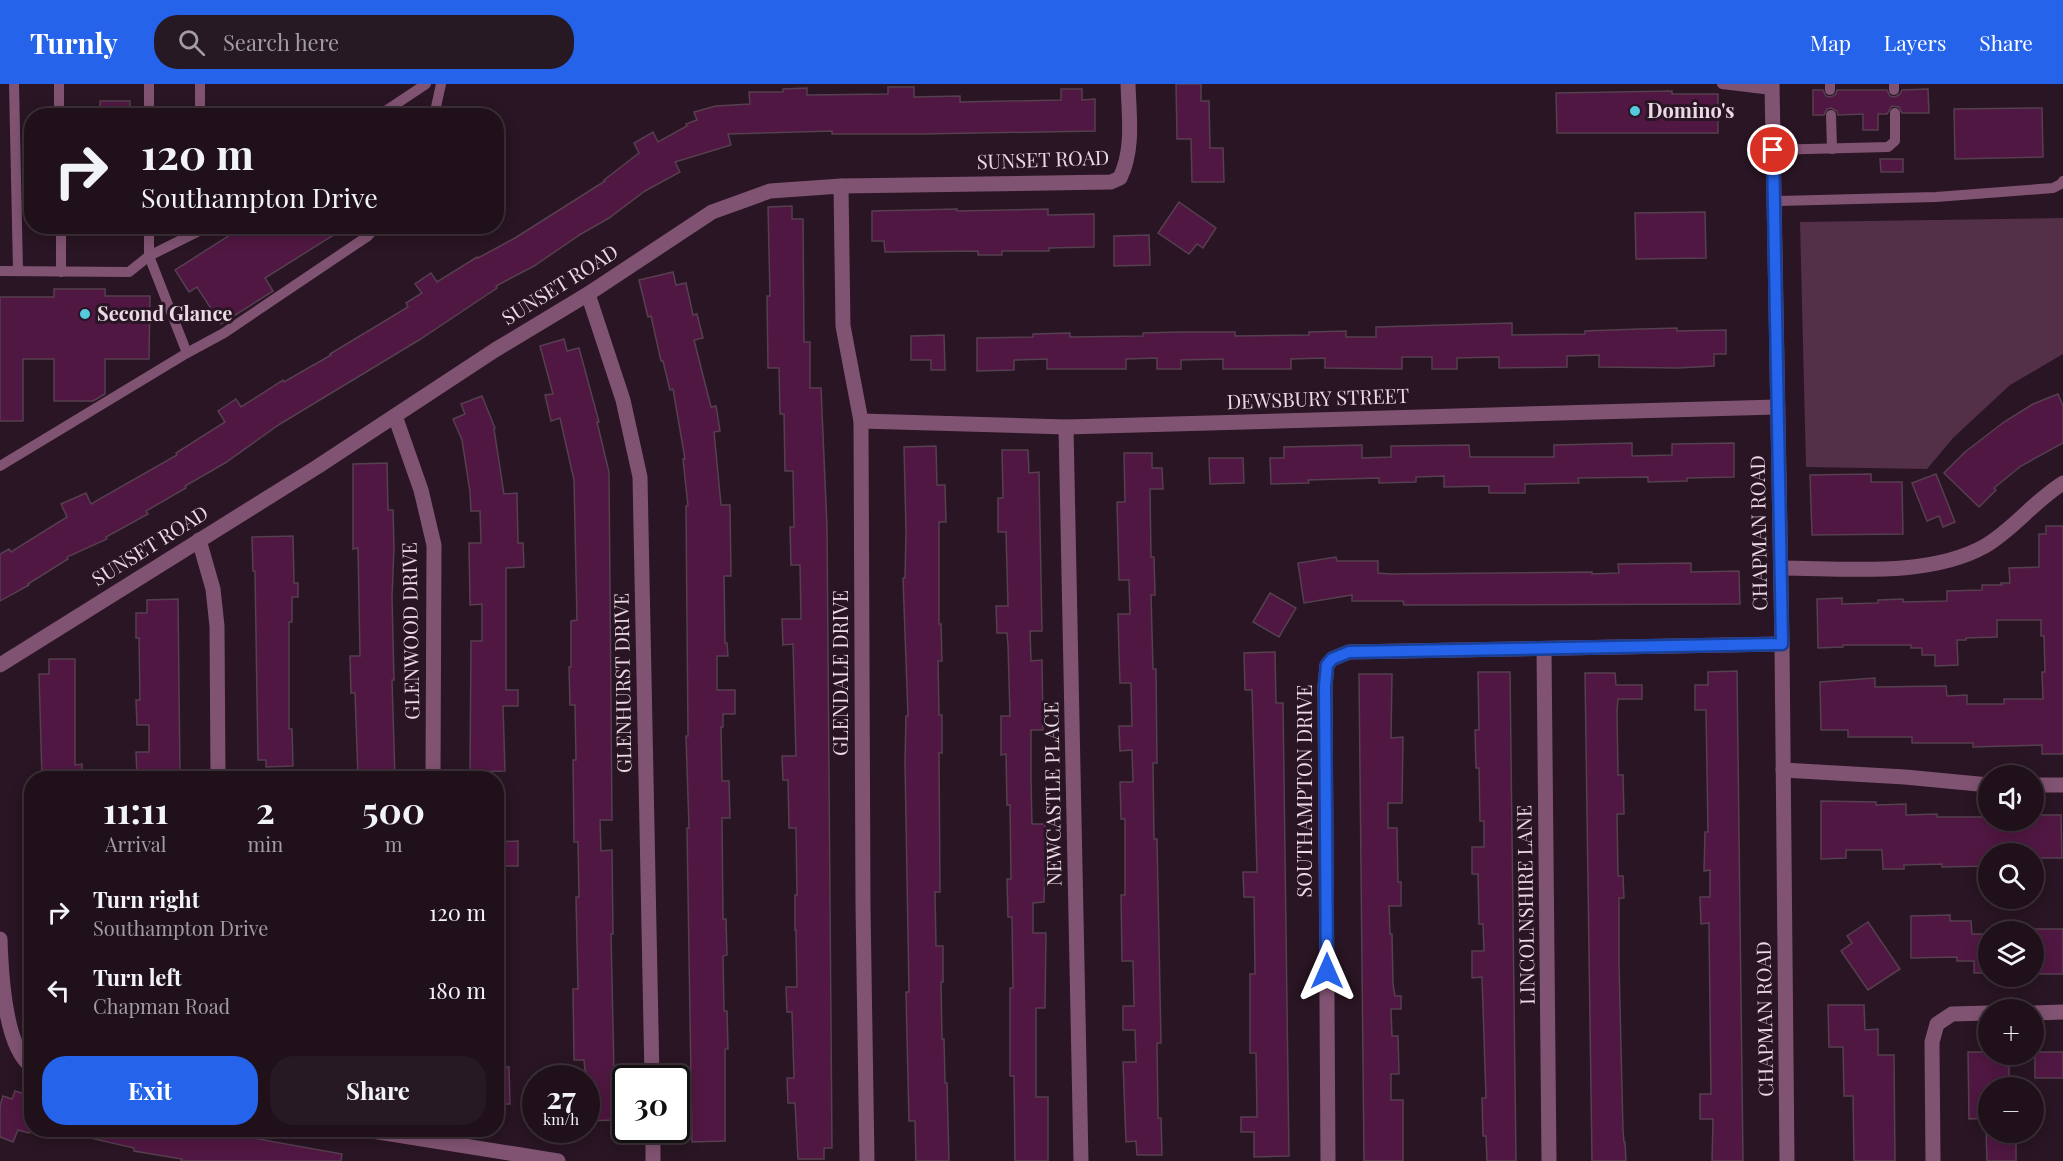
<!DOCTYPE html>
<html lang="en">
<head>
<meta charset="utf-8">
<style>
	:root { --surface:#1f101a; --page:#271923; --text:#f1f3f6; --muted:#a19da2; --line:#3c3039; --accent:#2563eb }
	body { margin:0; font-family:"Playfair Display",serif; background:var(--page); color:var(--text); height:100vh; display:flex; flex-direction:column; font-size:22px; white-space:nowrap }
	* { box-sizing:border-box; margin:0 }
	p { font-size:20px; color:var(--muted) }
	.icon { flex:none; width:33px; height:33px; fill:none; stroke:currentColor; stroke-width:2; stroke-linecap:round; stroke-linejoin:round }
	.map { position:relative; flex:1; overflow:hidden }
	.sheet { position:absolute; left:24px; top:687px; width:480px; height:366px; display:flex; flex-direction:column; background:var(--surface); border-radius:24px; box-shadow:0 3px 15px #0003,0 0 0 2px var(--line) }
	.sheet>* { flex:none }
	.banner { position:absolute; left:24px; top:24px; width:480px; height:126px; border-radius:24px; box-shadow:0 3px 15px #0003,0 0 0 2px var(--line); background:#1f101a; color:var(--text); overflow:hidden }
	.fabs { position:absolute; left:1978px; top:681px; display:grid; gap:12px }
	.fabs a { display:grid; place-items:center; width:66px; height:66px; border-radius:50%; background:var(--surface); box-shadow:0 3px 15px #0003,0 0 0 2px var(--line); font-size:30px }
	.speed { position:absolute; left:522px; top:981px; display:flex; gap:12px; font-size:30px; font-weight:700; text-align:center }
	.speed>* { display:grid; place-content:center; width:78px; height:78px; border-radius:50%; background:var(--surface); box-shadow:0 3px 15px #0003,0 0 0 2px var(--line); line-height:1 }
	.speed small { font-size:15px; font-weight:400 }
	.speed .limit { border:3px solid #111; border-radius:9px; background:#fff; color:#111 }
	.pin { position:absolute; display:grid; place-items:center; width:51px; height:51px; color:#fff; margin:-26px; border:3px solid #fff; border-radius:50%; box-shadow:0 2px 6px #0007 }
	.me { position:absolute; width:66px; margin:-33px; rotate:0deg; stroke-linejoin:round; filter:drop-shadow(0 0 4px #0008) }
	.turn { display:flex; align-items:center; gap:21px; height:126px; padding:0 18px; font-size:27px }
	.turn .icon { width:78px; height:78px; stroke-width:2.5 }
	.turn b { display:block; font-size:42px; line-height:51px }
	.eta { display:flex; justify-content:space-evenly; align-items:center; height:102px; text-align:center }
	.eta b { font-size:36px; font-weight:700; line-height:42px }
	.primary-button { display:flex; gap:12px; margin-top:auto; padding:12px 18px }
	.primary-button a { flex:1; height:69px; border-radius:24px; background:var(--accent); color:#fff; font-size:24px; font-weight:700; line-height:69px; text-align:center }
	.primary-button a+a { background:var(--page); color:var(--text) }
	ul { padding:0; list-style:none }
	li { display:flex; align-items:center; gap:18px; height:78px; padding:0 18px }
	li div { flex:1 }
	li b { display:block; font-size:22px }
	li em { font-style:normal }
	header { display:flex; align-items:center; gap:36px; box-sizing:border-box; height:84px; padding:0 30px; background:var(--accent); color:#fff }
	header strong { font-size:28px }
	nav { display:flex; gap:33px; margin-inline-start:auto; font-size:21px }
	.search { width:420px; height:54px; background:var(--page); display:flex; align-items:center; gap:15px; box-sizing:border-box; padding:0 21px; border-radius:24px; color:var(--muted); font-size:22px }
	.map>svg:first-child { display:block }
</style>
</head>
<body>
<header>
<strong>Turnly</strong>
<div class="search"><svg class="icon" aria-label="search" viewBox="0 0 24 24"><circle cx="10" cy="10" r="6"/><path d="M15 15l6 6"/></svg>Search here</div>
<nav><a>Map</a><a>Layers</a><a>Share</a></nav>
</header>
<div class="map">
<svg width="2063" height="1077" viewBox="0 0 2063 1077">
	<rect width="100%" height="100%" fill="#291523"/>
	<polygon fill="#533048" points="2063,134 2063,270 2010,301 1953,354 1927,385 1806,383 1800,138"/>
	<g fill="#501742" stroke="#563f4f" stroke-width="1.5">
		<polygon points="1176,0 1201,0 1201,17 1209,17 1210,64 1223,64 1224,98 1192,98 1191,55 1177,55"/>
		<polygon points="888,3 914,3 914,13 960,12 960,18 1061,16 1061,5 1082,5 1082,16 1095,15 1095,47 923,50 832,50 832,47 728,50 731,61 675,78 680,88 645,107 609,134 581,150 534,182 496,202 497,204 419,256 280,340 225,379 185,402 186,404 146,427 148,430 106,453 107,455 67,473 68,475 28,500 29,501 0,517 0,470 9,465 11,468 67,433 61,420 86,409 91,420 177,371 176,369 225,338 218,327 236,315 241,323 283,296 284,298 331,271 330,270 408,223 406,219 422,209 415,200 431,189 437,198 477,173 478,174 515,154 605,97 604,96 639,69 634,59 653,48 658,58 687,42 686,40 697,36 694,28 716,22 750,20 749,8 783,8 783,5 807,4 807,11 888,10"/>
		<polygon points="1928,5 1929,29 1902,29 1899,23 1892,22 1887,30 1878,30 1878,46 1863,46 1863,30 1838,31 1837,27 1831,24 1827,25 1824,31 1813,31 1813,6 1823,6 1826,12 1831,13 1836,10 1837,6 1887,6 1890,12 1895,13 1900,10 1902,6"/>
		<polygon points="1672,7 1672,10 1718,10 1718,49 1557,49 1556,9"/>
		<rect x="100" y="17" width="30" height="15"/>
		<polygon points="2042,24 2043,73 1955,75 1954,25"/>
		<polygon points="1880,75 1903,75 1903,88 1881,88"/>
		<polygon points="1179,118 1216,144 1203,164 1197,160 1189,170 1158,149"/>
		<polygon points="792,122 792,135 803,135 804,258 810,258 810,304 821,304 827,443 832,1064 824,1064 824,1075 798,1075 795,1019 788,1019 787,994 794,994 792,928 787,928 786,903 797,903 796,846 795,846 795,811 797,811 796,744 789,744 788,696 783,696 782,672 796,672 793,560 783,561 782,535 801,535 800,481 791,481 790,443 794,443 793,387 785,387 784,330 780,330 779,284 768,284 767,212 770,212 768,123"/>
		<polygon points="957,125 957,127 1048,125 1048,131 1094,130 1094,163 1049,164 1049,167 1002,167 1002,171 978,171 978,167 885,168 884,157 872,157 872,127"/>
		<polygon points="1705,128 1706,174 1636,175 1635,129"/>
		<polygon points="244,142 348,142 265,194 273,207 221,240 197,203 189,208 175,186"/>
		<polygon points="1149,151 1150,181 1114,182 1114,152"/>
		<polygon points="673,188 676,201 686,199 693,231 697,230 703,254 694,256 711,323 716,322 720,347 714,348 721,421 730,421 731,492 724,492 725,559 727,559 728,572 717,572 717,606 735,606 735,630 723,630 723,643 721,643 722,697 729,697 730,734 722,734 723,835 726,835 727,871 723,872 724,927 727,927 728,965 725,965 725,1057 692,1058 687,744 689,744 686,652 688,652 686,422 688,422 683,375 685,375 673,305 670,306 663,277 661,277 651,232 648,233 639,196"/>
		<polygon points="54,205 105,205 105,212 150,212 149,275 105,275 105,310 93,317 54,317 54,275 23,275 23,337 0,337 0,213 54,213"/>
		<polygon points="1512,239 1512,251 1585,250 1585,247 1640,245 1677,244 1677,247 1726,246 1726,270 1714,270 1714,282 1678,284 1599,283 1599,271 1567,272 1567,283 1499,284 1499,273 1457,274 1457,285 1432,285 1432,273 1402,273 1402,285 1325,284 1325,274 1291,275 1291,285 1223,285 1223,275 1181,276 1181,285 1157,285 1157,274 1126,275 1126,285 1047,285 1047,275 1014,276 1014,286 977,287 977,254 1033,253 1033,250 1070,249 1070,253 1143,252 1143,249 1180,248 1235,248 1235,252 1309,251 1309,248 1346,247 1346,253 1376,253 1376,243"/>
		<polygon points="944,251 945,286 931,286 931,276 911,276 911,252"/>
		<polygon points="564,255 567,267 579,264 599,338 597,338 609,388 612,736 600,736 601,767 612,766 613,850 611,850 615,1036 586,1037 586,987 585,987 584,976 574,976 573,905 578,905 576,813 579,813 578,758 574,758 573,676 576,676 575,621 570,621 569,583 571,583 571,537 577,536 574,396 560,334 551,337 545,311 553,310 540,262"/>
		<polygon points="2058,310 2063,322 2063,359 2021,382 1994,404 1996,406 1979,423 1944,389 1965,368 2004,338 2033,320"/>
		<polygon points="482,312 495,344 494,345 504,410 517,409 518,459 523,459 524,483 506,484 506,606 518,606 518,622 503,622 505,687 470,688 471,557 482,557 482,520 470,521 469,459 481,459 480,427 471,427 470,408 462,356 453,335 465,330 461,320"/>
		<polygon points="1632,359 1632,372 1672,371 1672,360 1734,359 1734,393 1687,394 1687,397 1648,398 1648,393 1578,394 1579,399 1525,400 1525,409 1489,409 1489,402 1444,403 1444,392 1416,393 1416,398 1379,399 1379,394 1308,396 1309,399 1271,400 1270,374 1284,374 1284,363 1362,361 1362,374 1391,373 1391,362 1469,361 1470,373 1554,373 1554,361"/>
		<polygon points="936,362 937,401 945,401 946,438 939,438 939,540 941,540 942,577 938,577 939,631 942,631 942,669 939,669 940,808 935,808 936,862 943,862 943,898 941,898 942,955 944,955 945,999 947,999 949,1077 916,1077 915,1037 909,1037 906,908 909,908 905,679 906,632 908,632 903,494 905,494 906,449 904,363"/>
		<polygon points="1002,366 1028,366 1029,389 1039,388 1042,547 1030,547 1031,577 1042,576 1043,646 1031,646 1031,697 1032,740 1045,740 1045,778 1044,818 1033,819 1033,849 1046,849 1045,924 1036,924 1036,1013 1048,1013 1048,1077 1015,1077 1014,992 1010,992 1010,904 1013,904 1012,833 1008,833 1007,795 1011,795 1010,721 1007,721 1006,670 1001,671 1001,632 1010,632 1008,561 1007,549 997,549 996,522 1008,522 1006,448 998,448 998,414 1003,414"/>
		<polygon points="1124,369 1152,369 1152,384 1162,384 1163,405 1150,405 1151,473 1154,473 1155,511 1151,511 1153,585 1156,585 1157,679 1153,679 1154,755 1157,755 1161,959 1157,959 1158,1034 1161,1034 1162,1071 1137,1071 1136,1057 1126,1058 1123,978 1136,978 1135,946 1123,946 1123,922 1134,922 1133,877 1122,877 1121,811 1125,811 1125,735 1121,735 1120,698 1133,698 1132,666 1120,667 1119,642 1132,642 1131,599 1120,599 1119,568 1118,530 1130,530 1129,496 1119,496 1117,418 1125,418"/>
		<polygon points="1209,374 1243,374 1244,399 1210,400"/>
		<polygon points="387,379 388,426 393,426 394,464 392,513 394,596 392,596 395,694 358,694 355,609 351,609 350,572 360,572 358,464 353,465 353,380"/>
		<polygon points="1871,390 1871,398 1902,398 1903,450 1812,451 1810,391"/>
		<polygon points="1936,390 1955,438 1943,443 1939,432 1927,437 1912,399"/>
		<polygon points="2046,442 2063,442 2063,670 2042,670 2042,661 1973,663 1973,659 1912,659 1912,653 1848,653 1848,646 1821,646 1820,598 1875,594 1875,603 1946,602 1947,612 1967,611 1967,620 2004,620 2004,615 2043,615 2042,588 2045,588 2044,552 2041,552 2041,536 1997,536 1997,553 1966,554 1966,556 1957,556 1958,581 1935,582 1935,571 1922,571 1922,564 1911,564 1911,561 1843,561 1843,563 1818,564 1817,515 1842,514 1842,520 1878,519 1878,516 1903,515 1903,518 1947,517 1947,507 1982,506 1982,501 2002,501 2001,499 2010,499 2009,484 2039,483 2039,450 2046,450"/>
		<polygon points="293,452 294,499 298,499 298,513 292,513 292,538 289,538 289,645 292,645 293,682 266,683 266,676 258,676 255,487 253,487 252,453"/>
		<polygon points="1336,473 1337,477 1378,477 1378,489 1391,490 1592,488 1592,490 1619,489 1618,480 1691,479 1691,488 1739,487 1740,520 1404,521 1403,517 1352,517 1352,511 1304,519 1298,479"/>
		<polygon points="1270,509 1296,524 1279,553 1253,538"/>
		<polygon points="178,515 180,691 168,691 168,694 137,694 136,668 149,668 149,641 137,641 136,616 140,616 139,554 136,554 136,529 147,529 147,516"/>
		<polygon points="1275,568 1276,619 1283,619 1289,1072 1254,1073 1254,1048 1241,1048 1241,1033 1257,1033 1256,969 1250,969 1250,890 1255,890 1254,813 1244,813 1243,788 1257,788 1252,606 1245,606 1244,569"/>
		<polygon points="49,575 75,575 75,681 82,680 82,693 42,694 39,590 49,590"/>
		<polygon points="1737,587 1743,1077 1712,1077 1713,1035 1700,1035 1700,1010 1711,1010 1709,839 1701,840 1700,813 1710,813 1710,786 1704,787 1705,748 1708,748 1706,626 1695,626 1695,601 1708,601 1708,588"/>
		<polygon points="1478,588 1510,588 1516,1077 1487,1077 1486,1052 1483,1052 1482,1014 1486,1014 1482,893 1472,894 1472,867 1484,867 1483,840 1479,840 1478,790 1472,790 1472,763 1484,763 1484,737 1480,737 1479,684 1476,684 1475,646 1479,646"/>
		<polygon points="1585,589 1615,589 1616,601 1642,601 1642,615 1618,615 1617,627 1618,691 1623,691 1624,730 1617,730 1618,792 1623,792 1624,814 1619,814 1619,880 1623,1046 1624,1058 1625,1058 1626,1077 1592,1077"/>
		<polygon points="1359,590 1392,590 1391,654 1403,653 1402,719 1388,719 1388,744 1397,744 1398,798 1401,798 1401,822 1389,822 1390,850 1392,850 1393,900 1395,912 1401,912 1401,925 1391,925 1392,952 1398,952 1399,990 1391,990 1391,1016 1403,1016 1403,1077 1364,1077"/>
		<polygon points="1821,717 1876,718 1876,721 1906,720 1906,731 1937,730 1937,733 1989,733 1989,736 2037,736 2037,731 2061,731 2062,774 2038,774 2037,770 1989,770 1989,782 1942,783 1942,780 1904,781 1904,785 1883,785 1882,766 1846,766 1846,774 1821,775"/>
		<polygon points="518,757 518,782 496,782 496,758"/>
		<polygon points="1950,831 1950,837 1971,837 1972,850 1989,850 1989,889 1974,889 1974,877 1957,877 1957,873 1911,874 1911,832"/>
		<polygon points="1868,838 1900,885 1868,906 1841,867 1852,859 1847,852"/>
		<rect x="2034" y="845" width="29" height="45"/>
		<polygon points="1828,921 1864,921 1865,946 1878,945 1878,971 1894,971 1895,1077 1854,1077 1853,1012 1844,1012 1843,963 1829,963"/>
		<polygon points="1968,968 1989,968 1989,970 2004,970 2005,982 2009,982 2009,1000 1989,1000 1989,1034 1969,1035"/>
		<rect x="2035" y="968" width="28" height="26"/>
		<polygon points="496,983 509,983 510,1020 496,1020"/>
		<polygon points="15,1007 32,1012 32,1048 29,1049 18,1046 13,1058 0,1053 0,1022 3,1012 12,1015"/>
		<polygon points="78,1046 175,1046 174,1049 206,1054 207,1046 342,1070 341,1077 181,1077 182,1075 134,1067 134,1064 77,1051"/>
		<polygon points="1986,1048 2016,1048 2016,1077 1987,1077"/>
	</g>
	<g fill="none" stroke-linecap="round" stroke-linejoin="round">
		<g stroke="#805372" stroke-width="10">
			<polyline points="14,0 18,187"/>
			<polyline points="59,0 59,32"/>
			<polyline points="200,0 200,32"/>
			<polyline points="1722,0 1772,6"/>
			<polyline points="1894,0 1894,6"/>
			<polyline points="1830,6 1830,0"/>
			<polyline points="1831,31 1832,65"/>
			<polyline points="149,32 149,0"/>
			<polyline points="378,32 426,0"/>
			<polyline points="434,32 441,0"/>
			<polyline points="1773,66 1888,63 1895,57 1895,29"/>
			<polyline points="1773,117 1936,113 2053,104 2061,100 2063,97"/>
			<polyline points="61,142 61,188"/>
			<polyline points="0,187 129,188 149,172 209,142"/>
			<polyline points="187,269 224,249 368,152 377,142"/>
			<polyline points="0,382 187,269 149,172 149,142"/>
		</g>
		<g stroke="#805372" stroke-width="15">
			<polyline points="841,102 843,242 861,337 863,822 867,1077"/>
			<polyline points="588,210 623,316 640,393 652,994"/>
			<polyline points="395,332 421,406 434,461 433,694"/>
			<polyline points="861,337 1066,343 1777,323"/>
			<polyline points="1066,343 1081,1077"/>
			<polyline points="199,456 213,505 217,542 218,694"/>
			<path d="M1781 484C1844 484 1928 494 1985 462 2014 445 2034 417 2063 399"/>
			<polyline points="1544,565 1549,1077"/>
			<path d="M0 581 317 383 495 266 588 210 712 128 770 107 841 102 1111 98 1120 94C1134 65 1129 32 1128 0"/>
			<polyline points="1783,686 1905,693 1989,701"/>
			<polyline points="2034,701 2063,701"/>
			<path d="M0 855C1 887 4 963 32 983"/>
			<polyline points="2034,929 2063,928"/>
			<polyline points="366,1046 558,1077"/>
			<polyline points="653,1046 653,1077"/>
			<polyline points="1328,1077 1325,602 1327,581 1332,575 1349,568 1782,560"/>
			<polyline points="1933,1077 1932,958 1937,940 1952,930 1989,929"/>
		</g>
		<polyline stroke="#805372" stroke-width="15" points="1772,0 1782,560 1787,1077"/>
	</g>
	<g fill="none" stroke-linecap="round" stroke-linejoin="round">
		<g stroke="#184099" stroke-width="15">
			<polyline id="route" points="1327,887 1325,602 1327,581 1332,575 1349,568 1782,560 1773,66"/>
		</g>
		<use href="#route" stroke="#2563eb" stroke-width="10"/>
	</g>
	<g fill="#55cadf" stroke="#291523" stroke-width="2">
		<circle cx="1635" cy="27" r="6"/>
		<circle cx="85" cy="230" r="6"/>
	</g>
	<g text-anchor="middle" stroke-width="6" stroke-linejoin="round" paint-order="stroke">
		<g font-size="20" font-weight="bold" fill="#e9dae4" stroke="#291523" text-anchor="start">
			<text x="1647" y="34">Domino's</text>
			<text x="97" y="237">Second Glance</text>
		</g>
		<g font-size="20" fill="#e9dae4" stroke="#291523">
			<text transform="translate(1043 76) rotate(-2)" y="7">SUNSET ROAD</text>
			<text transform="translate(560 201) rotate(-32)" y="7">SUNSET ROAD</text>
			<text transform="translate(1318 315) rotate(-2)" y="7">DEWSBURY STREET</text>
			<text transform="translate(1759 449) rotate(-91)" y="7">CHAPMAN ROAD</text>
			<text transform="translate(150 462) rotate(-32)" y="7">SUNSET ROAD</text>
			<text transform="translate(411 547) rotate(-91)" y="7">GLENWOOD DRIVE</text>
			<text transform="translate(841 589) rotate(-90)" y="7">GLENDALE DRIVE</text>
			<text transform="translate(623 599) rotate(-91)" y="7">GLENHURST DRIVE</text>
			<text transform="translate(1305 707) rotate(-90)" y="7">SOUTHAMPTON DRIVE</text>
			<text transform="translate(1053 710) rotate(-91)" y="7">NEWCASTLE PLACE</text>
			<text transform="translate(1526 821) rotate(-91)" y="7">LINCOLNSHIRE LANE</text>
			<text transform="translate(1765 935) rotate(-91)" y="7">CHAPMAN ROAD</text>
		</g>
	</g>
</svg>
<div class="fabs">
<a><svg class="icon" aria-label="sound" viewBox="0 0 24 24"><path d="M4 9h4l5-4v14l-5-4H4zM17 9q2 3 0 6"/></svg></a>
<a><svg class="icon" aria-label="search" viewBox="0 0 24 24"><circle cx="10" cy="10" r="6"/><path d="M15 15l6 6"/></svg></a>
<a><svg class="icon" aria-label="layers" viewBox="0 0 24 24"><path d="M12 4l9 5-9 5-9-5zM3 14l9 5 9-5"/></svg></a>
<a>+</a>
<a>−</a>
</div>
<div class="speed"><div>27<small>km/h</small></div><div class="limit">30</div></div>
<div class="pin" style="left:1773px;top:66px;background:#d93025"><svg class="icon" aria-label="arrive" viewBox="0 0 24 24"><path d="M6 21V4h12l-3 4 3 4H6"/></svg></div>
<svg class="me" style="left:1327px;top:887px" viewBox="-20 -20 40 40"><path d="M0-17L14 15 0 8-14 15z" fill="#2563eb" stroke="#fff" stroke-width="4"/></svg>
<div class="banner">
<div class="turn"><svg class="icon" aria-label="right" viewBox="0 0 24 24"><path d="M7 20v-9h11M14 6l5 5-5 5"/></svg><div><b>120 m</b>Southampton Drive</div></div>
</div>
<section class="sheet">
<div class="eta">
<div><b>11:11</b><p>Arrival</p></div>
<div><b>2</b><p>min</p></div>
<div><b>500</b><p>m</p></div>
</div>
<ul>
<li><svg class="icon" aria-label="right" viewBox="0 0 24 24"><path d="M7 20v-9h11M14 6l5 5-5 5"/></svg><div><b>Turn right</b><p>Southampton Drive</p></div><em>120 m</em></li>
<li><svg class="icon" aria-label="left" viewBox="0 0 24 24"><path d="M17 20v-9H6M10 6l-5 5 5 5"/></svg><div><b>Turn left</b><p>Chapman Road</p></div><em>180 m</em></li>
</ul>
<div class="primary-button"><a>Exit</a><a>Share</a></div>
</section>
</div>
</body>
</html>
